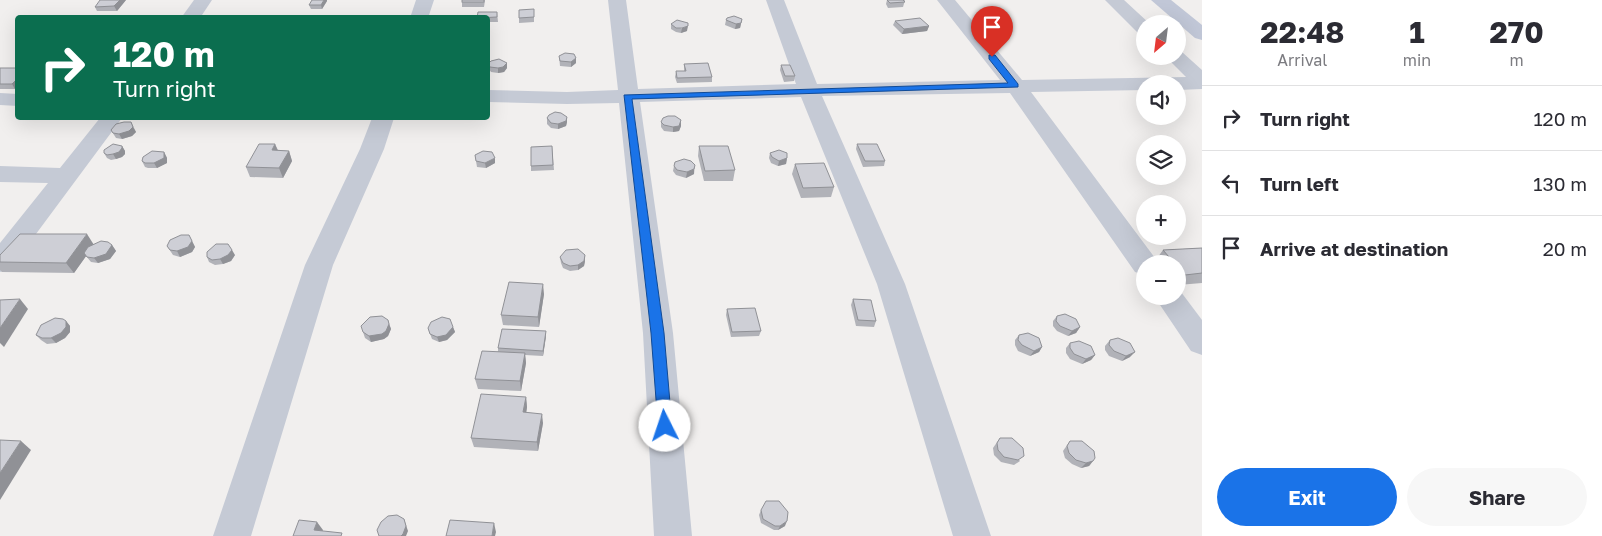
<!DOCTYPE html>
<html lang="en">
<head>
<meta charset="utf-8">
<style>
	:root { --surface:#fff; --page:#f7f7f7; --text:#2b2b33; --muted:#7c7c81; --line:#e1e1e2; --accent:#1a73e8 }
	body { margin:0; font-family:"Golos Text",sans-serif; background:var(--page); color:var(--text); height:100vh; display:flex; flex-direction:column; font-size:19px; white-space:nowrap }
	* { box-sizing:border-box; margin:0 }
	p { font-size:16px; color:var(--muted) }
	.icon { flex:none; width:28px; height:28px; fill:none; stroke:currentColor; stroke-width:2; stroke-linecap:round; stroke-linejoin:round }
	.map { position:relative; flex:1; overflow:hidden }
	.details { display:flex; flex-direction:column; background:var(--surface); width:400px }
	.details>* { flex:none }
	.banner { position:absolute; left:15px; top:15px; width:475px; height:105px; border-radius:5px; box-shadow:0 5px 20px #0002; background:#0b6e4f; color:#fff; overflow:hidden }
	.needle { width:32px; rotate:208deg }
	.fabs { position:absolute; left:1136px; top:15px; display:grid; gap:10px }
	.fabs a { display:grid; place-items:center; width:50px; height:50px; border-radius:50%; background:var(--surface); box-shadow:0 5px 20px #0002; font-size:25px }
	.pin { position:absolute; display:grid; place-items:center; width:42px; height:42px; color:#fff; margin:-51px -21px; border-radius:50% 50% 50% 0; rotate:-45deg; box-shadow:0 0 5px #0007 }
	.pin .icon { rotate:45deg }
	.me { position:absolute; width:55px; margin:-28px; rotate:356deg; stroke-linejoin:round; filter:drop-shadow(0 0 4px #0008) }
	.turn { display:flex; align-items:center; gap:18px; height:105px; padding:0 15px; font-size:22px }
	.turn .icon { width:65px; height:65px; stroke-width:2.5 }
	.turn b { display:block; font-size:35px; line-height:42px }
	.eta { display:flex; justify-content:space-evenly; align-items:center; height:85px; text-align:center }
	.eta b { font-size:30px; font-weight:700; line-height:35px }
	.cta { display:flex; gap:10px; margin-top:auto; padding:10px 15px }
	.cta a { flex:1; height:58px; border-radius:30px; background:var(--accent); color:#fff; font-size:20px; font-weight:700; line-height:58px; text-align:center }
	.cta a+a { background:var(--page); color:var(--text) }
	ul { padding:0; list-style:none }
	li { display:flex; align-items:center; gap:15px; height:65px; padding:0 15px; border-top:1px solid var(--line) }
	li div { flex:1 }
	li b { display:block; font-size:19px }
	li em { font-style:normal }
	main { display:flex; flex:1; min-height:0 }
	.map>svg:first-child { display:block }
</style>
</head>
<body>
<main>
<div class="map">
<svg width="1202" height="536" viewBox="0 0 1202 536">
	<rect width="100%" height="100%" fill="#f1efee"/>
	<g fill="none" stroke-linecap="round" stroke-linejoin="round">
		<g fill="#c5cad5" fill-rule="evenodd">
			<polygon points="194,0 212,0 200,18 181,18"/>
			<polygon points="416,0 434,0 428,18 410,18"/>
			<polygon points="608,0 626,0 638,89 796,84 766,0 784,0 817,84 1000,80 937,0 955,0 1022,80 1186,77 1165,56 1178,56 1178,51 1182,52 1202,70 1202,89 1178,90 1178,84 1145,84 1145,90 1031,92 1155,258 1158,264 1145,264 1145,275 1135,272 1010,93 822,96 905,284 991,536 953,536 877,284 801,97 640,102 673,333 692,536 654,536 643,333 619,103 567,104 488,102 488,90 567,92 618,90"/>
			<polygon points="1105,0 1124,0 1150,24 1145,24 1145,35 1138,33"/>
			<polygon points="0,93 18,94 18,106 0,105"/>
			<polygon points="100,118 122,118 10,269 0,272 0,243 48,183 0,182 0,166 60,168"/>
			<polygon points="372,118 394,118 384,149 333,265 251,536 213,536 305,265 360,149"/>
			<polygon points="1178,288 1202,320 1202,355 1191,351 1154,296 1178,296"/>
		</g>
		<polygon fill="#c1c7d7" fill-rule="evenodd" points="1151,0 1171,0 1202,25 1202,40 1195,38"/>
	</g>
	<g fill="#b1b2b8">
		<polygon points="126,0 117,11 97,11 95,7"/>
		<polygon points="462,0 485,0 484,7 462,7"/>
		<polygon points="887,0 905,0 903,7 888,8 886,4"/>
		<polygon points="327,1 322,9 311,9 309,5"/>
		<polygon points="534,9 534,22 519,23 519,18"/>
		<polygon points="497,12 498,22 488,22 488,18"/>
		<polygon points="742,19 740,28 735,29 725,25 726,20"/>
		<polygon points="895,21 929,26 927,31 902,34 893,25"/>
		<polygon points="671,24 687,31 681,33 676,32 671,29"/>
		<polygon points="559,56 576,58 576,63 571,67 560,66"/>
		<polygon points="507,63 507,68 504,72 498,73 491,72 489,69 488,64"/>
		<polygon points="684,64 712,77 712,82 677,83 675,77 676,72 684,71"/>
		<polygon points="781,65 795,76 794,81 784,82 780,70"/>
		<polygon points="0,68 18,68 15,89 0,89"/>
		<polygon points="547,118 567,122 566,126 558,129 551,128 547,124"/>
		<polygon points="681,120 681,126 679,131 673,132 664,131 661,127 661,122"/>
		<polygon points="131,122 136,132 132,136 122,139 116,138 111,130"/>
		<polygon points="275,144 278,150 289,151 292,161 283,178 250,177 246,167"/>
		<polygon points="857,144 885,161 884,166 863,167 856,149"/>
		<polygon points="122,146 125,151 125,154 122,157 116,159 111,160 107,158 104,153"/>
		<polygon points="552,146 554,170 531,171 531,166"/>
		<polygon points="699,146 735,170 733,181 704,181 698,156"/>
		<polygon points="164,152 167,158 167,163 157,168 148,168 145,167 142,161"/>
		<polygon points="770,153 787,158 786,164 778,166 771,163 769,158"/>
		<polygon points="475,155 495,163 486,168 477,167"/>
		<polygon points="795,164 834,187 831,197 801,198 792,174"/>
		<polygon points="695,165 694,174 686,178 676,175 673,171 674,166"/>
		<polygon points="189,235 195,247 192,252 180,257 173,255 167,246"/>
		<polygon points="94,244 112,245 116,251 110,259 98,263 91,262 86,256 74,273 2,272 0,270 0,262"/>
		<polygon points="1202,248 1202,283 1178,285 1178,264 1158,264 1155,261 1163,250"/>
		<polygon points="235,255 231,261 223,264 215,265 209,262 207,257"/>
		<polygon points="585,255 585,261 584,266 578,270 570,271 563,268 561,263 560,257"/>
		<polygon points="544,294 539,327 503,325 501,315"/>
		<polygon points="853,299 876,321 874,327 856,326 851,305"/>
		<polygon points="727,309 761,331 759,336 731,337 726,315"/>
		<polygon points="1057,316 1080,327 1076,333 1068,336 1057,331 1053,326 1053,321"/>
		<polygon points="388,320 391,329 388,336 384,339 371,342 365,338 363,332"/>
		<polygon points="66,321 70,326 70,332 65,338 56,343 47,344 41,340 36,335"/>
		<polygon points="453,327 455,332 447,340 439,342 432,339 428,328"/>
		<polygon points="1019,335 1042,347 1039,352 1030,356 1018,351 1015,345 1015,340"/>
		<polygon points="546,336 543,356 525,355 526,363 521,391 478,389 475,379 498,351 498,348"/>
		<polygon points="1110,340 1130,357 1122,361 1109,356 1105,350 1105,346"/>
		<polygon points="1070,343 1095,355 1091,360 1082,364 1070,359 1066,353 1066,348"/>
		<polygon points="526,397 527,407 526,412 543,423 538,451 474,447 471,438"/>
		<polygon points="1000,438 1020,461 1014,465 1001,462 994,455 993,448"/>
		<polygon points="1070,441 1093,461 1089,466 1081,468 1072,464 1065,458 1063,451"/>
		<polygon points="761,510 785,526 778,530 774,530 761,523 759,515"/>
	</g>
	<g fill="#909196">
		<polygon points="120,0 126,0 117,11 114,6"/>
		<polygon points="324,0 327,0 327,1 322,9 321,5"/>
		<polygon points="742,19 740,28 735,29 736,24"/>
		<polygon points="688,26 687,31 681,33 682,28"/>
		<polygon points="929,26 927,31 902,34 904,29"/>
		<polygon points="576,58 576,63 571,67 571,62"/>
		<polygon points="507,63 507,68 504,72 498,73 498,68"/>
		<polygon points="18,78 18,87 15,89 12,84"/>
		<polygon points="567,117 567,122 566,126 558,129 558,124"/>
		<polygon points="681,120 681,126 679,131 673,132 673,127"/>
		<polygon points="133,127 136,132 132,136 122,139 119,134"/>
		<polygon points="275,144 279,154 272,150"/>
		<polygon points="122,146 125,151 125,154 122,157 116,159 113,154"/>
		<polygon points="289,151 292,161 283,178 279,168"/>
		<polygon points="164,152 167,158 167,163 157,168 154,163"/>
		<polygon points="495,158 495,163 486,168 485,163"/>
		<polygon points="787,158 786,164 778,166 779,161"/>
		<polygon points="694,169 694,174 686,178 687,172"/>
		<polygon points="87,234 94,245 74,273 66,263"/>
		<polygon points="192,241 195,247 192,252 180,257 177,251"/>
		<polygon points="112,245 116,251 110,259 98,263 94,258"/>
		<polygon points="232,250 235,255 231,261 223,264 220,259"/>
		<polygon points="585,255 585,261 584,266 578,270 578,265"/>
		<polygon points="543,284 544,294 539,327 538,317"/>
		<polygon points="20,299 28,309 4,347 0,343 0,328"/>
		<polygon points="66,321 70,326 70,332 65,338 56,343 51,338"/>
		<polygon points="389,324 391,329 388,336 384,339 371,342 369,336"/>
		<polygon points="453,327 455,332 447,340 439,342 437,337"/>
		<polygon points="1080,327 1076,333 1068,336 1072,331"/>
		<polygon points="546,331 546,336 543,356 543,351"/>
		<polygon points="1042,347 1039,352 1030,356 1034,351"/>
		<polygon points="1135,352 1130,357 1122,361 1126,356"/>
		<polygon points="525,353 526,363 521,391 520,381"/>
		<polygon points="1095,355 1091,360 1082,364 1086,359"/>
		<polygon points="526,397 527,407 525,422 523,412"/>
		<polygon points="542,414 543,423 538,451 537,442"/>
		<polygon points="21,441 31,450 0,500 0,473"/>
		<polygon points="1093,461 1089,466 1081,468 1086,463"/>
		<polygon points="404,519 408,531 406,536 401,536"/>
		<polygon points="787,521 785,526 778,530 780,526"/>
		<polygon points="317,522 323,530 321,536 314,530"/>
		<polygon points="494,523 496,532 495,536 492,536"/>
	</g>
	<g fill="#cecfd6" stroke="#909196">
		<polygon points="100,0 120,0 114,6 95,7"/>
		<polygon points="312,0 324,0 321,5 309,5"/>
		<rect x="462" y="0" width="22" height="2"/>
		<polygon points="887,0 903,0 905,2 890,3"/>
		<polygon points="534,9 534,17 519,18 519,10"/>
		<polygon points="478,12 497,12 497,17 477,18"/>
		<polygon points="734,16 742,19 741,23 736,24 726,20 727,18"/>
		<polygon points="920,18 929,26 904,29 895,21"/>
		<polygon points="677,20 688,23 688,26 682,28 676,28 671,24"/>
		<polygon points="565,53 574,54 576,58 571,62 560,61 559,56"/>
		<polygon points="499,59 507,63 503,67 498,68 490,67 488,64 491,61"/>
		<polygon points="708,63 712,77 677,78 676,71 686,71 684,64"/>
		<polygon points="781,65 790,65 795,76 785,76"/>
		<polygon points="0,68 18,68 18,78 12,84 0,84"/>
		<polygon points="555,112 561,113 567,117 566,121 558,124 551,123 547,118 549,115"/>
		<polygon points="668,116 675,116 681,120 679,126 673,127 664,125 661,122 663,118"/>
		<polygon points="124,122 131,122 133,127 129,131 119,134 113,133 111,130 116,124"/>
		<polygon points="113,144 122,146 122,148 119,152 113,154 107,155 104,153 104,150"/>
		<polygon points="259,144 275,144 272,150 289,151 279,168 246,167"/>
		<polygon points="857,144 877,144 885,161 865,161"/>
		<polygon points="552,146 553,165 531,166 531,147"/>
		<polygon points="699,146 728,146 735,170 705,171"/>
		<polygon points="779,150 787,153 787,158 779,161 772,157 770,153"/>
		<polygon points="152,151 164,152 164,158 154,163 145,163 142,161 143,157"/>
		<polygon points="483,151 492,152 495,158 485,163 476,161 475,155"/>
		<polygon points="684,159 691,161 695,165 694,169 687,172 677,170 674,166 675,162"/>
		<polygon points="824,163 834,187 803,188 795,164"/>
		<polygon points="20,234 87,234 66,263 0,262 0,255"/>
		<polygon points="181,235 189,235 192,241 188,247 177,251 170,250 167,246 170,240"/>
		<polygon points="101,241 108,242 112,245 106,254 94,258 87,257 84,253 88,247"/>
		<polygon points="216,244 228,244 232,250 228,255 220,259 212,260 207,257 207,252"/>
		<polygon points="1202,248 1202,273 1185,275 1178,266 1178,264 1175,264 1163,250"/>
		<polygon points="578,249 585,255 584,261 578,265 570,266 563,263 560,257 566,250"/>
		<polygon points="509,282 543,284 538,317 501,315"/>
		<polygon points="20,299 0,328 0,300"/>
		<polygon points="853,299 871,300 876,321 858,320"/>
		<polygon points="755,308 761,331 732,332 727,309"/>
		<polygon points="1065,314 1076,319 1080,327 1072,331 1060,326 1056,321 1057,316"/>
		<polygon points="382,316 388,320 389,324 386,331 382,334 369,336 363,332 361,326 370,317"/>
		<polygon points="442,317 450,319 453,327 446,335 437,337 430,334 428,328 431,322"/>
		<polygon points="55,318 63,319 66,321 66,327 61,333 51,338 42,338 36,335 41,325"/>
		<polygon points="502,329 546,331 543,351 498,348"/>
		<polygon points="1028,333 1039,338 1042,347 1034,351 1022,345 1018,340 1019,335"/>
		<polygon points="1118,338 1130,343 1135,352 1126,356 1114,351 1109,345 1110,340"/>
		<polygon points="1079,341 1091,346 1095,355 1086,359 1074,354 1070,348 1070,343"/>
		<polygon points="482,351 525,353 520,381 475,379"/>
		<polygon points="481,394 526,397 523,412 542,414 537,442 471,438"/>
		<polygon points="1000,438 1012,438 1023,448 1024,456 1018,460 1004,457 998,450 997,443"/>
		<polygon points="0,440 21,441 0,473"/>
		<polygon points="1070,441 1082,441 1094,451 1095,458 1093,461 1086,463 1076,460 1069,453 1067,446"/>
		<polygon points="766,501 779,501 788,512 787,521 780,526 775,526 763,519 761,510"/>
		<polygon points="397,515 404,519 406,526 403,534 401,536 379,536 377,530 381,522 388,516"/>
		<polygon points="299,520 317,522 314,530 342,533 341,536 293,536"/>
		<polygon points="450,520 494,523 492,536 446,536"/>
	</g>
	<polygon fill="#1a73e8" stroke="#114b97" points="989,55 995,55 1018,84 1018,87 632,99 664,333 672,426 670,430 665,431 660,430 658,426 651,333 624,95 1008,83 989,59"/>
</svg>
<div class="fabs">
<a><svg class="needle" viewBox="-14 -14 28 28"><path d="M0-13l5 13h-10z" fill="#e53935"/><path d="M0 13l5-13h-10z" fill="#7c7c81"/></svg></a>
<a><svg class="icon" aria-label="sound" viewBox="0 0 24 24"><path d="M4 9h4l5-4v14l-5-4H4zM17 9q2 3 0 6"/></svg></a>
<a><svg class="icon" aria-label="layers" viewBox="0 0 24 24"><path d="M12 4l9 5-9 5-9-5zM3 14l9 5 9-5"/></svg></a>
<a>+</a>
<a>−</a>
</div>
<div class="pin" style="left:992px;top:57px;background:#d93025"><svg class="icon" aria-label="arrive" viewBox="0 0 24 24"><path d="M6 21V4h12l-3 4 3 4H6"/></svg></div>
<svg class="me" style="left:665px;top:426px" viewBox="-20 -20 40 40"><circle r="19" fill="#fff"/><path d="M0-13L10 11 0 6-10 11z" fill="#1a73e8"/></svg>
<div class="banner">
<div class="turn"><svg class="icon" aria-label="right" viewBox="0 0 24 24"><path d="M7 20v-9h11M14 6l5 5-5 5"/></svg><div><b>120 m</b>Turn right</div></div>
</div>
</div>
<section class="details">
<div class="eta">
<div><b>22:48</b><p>Arrival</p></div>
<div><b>1</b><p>min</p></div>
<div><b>270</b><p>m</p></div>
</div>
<ul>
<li><svg class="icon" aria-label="right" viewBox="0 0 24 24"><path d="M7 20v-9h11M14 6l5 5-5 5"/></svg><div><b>Turn right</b></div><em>120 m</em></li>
<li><svg class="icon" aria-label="left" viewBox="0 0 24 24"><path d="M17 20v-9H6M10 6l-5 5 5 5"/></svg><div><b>Turn left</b></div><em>130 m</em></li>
<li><svg class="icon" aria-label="arrive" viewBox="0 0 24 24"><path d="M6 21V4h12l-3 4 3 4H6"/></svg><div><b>Arrive at destination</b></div><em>20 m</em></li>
</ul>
<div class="cta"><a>Exit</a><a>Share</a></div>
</section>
</main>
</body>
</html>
